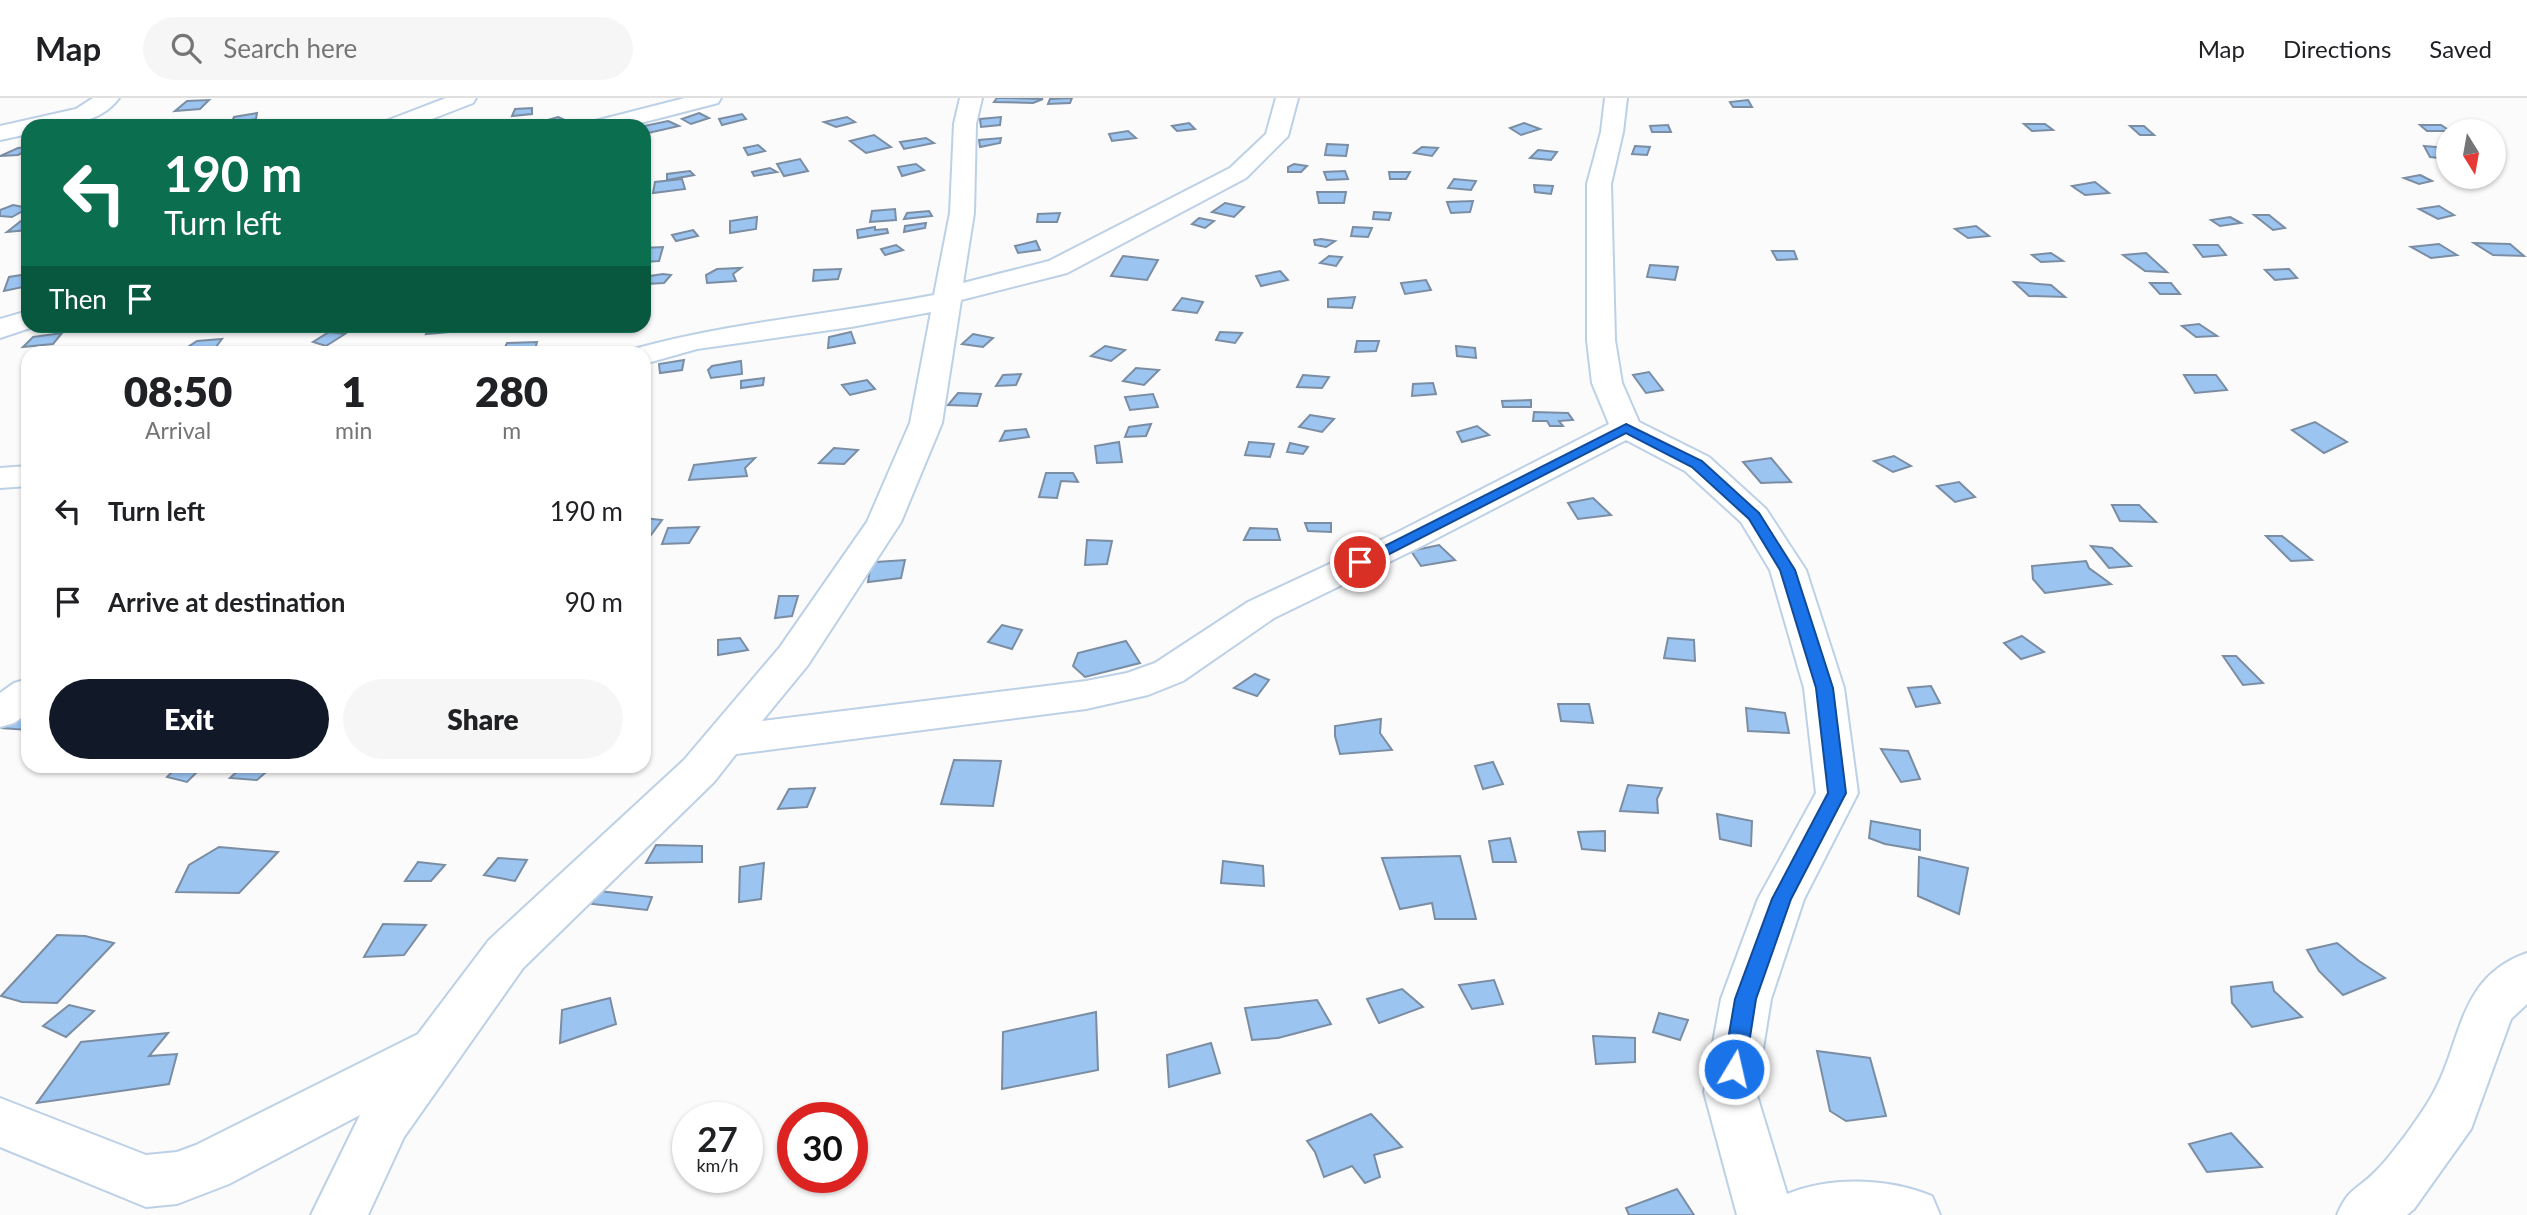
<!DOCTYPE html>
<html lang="en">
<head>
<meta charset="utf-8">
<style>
	:root { --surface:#fff; --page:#f6f6f6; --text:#202124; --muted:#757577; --line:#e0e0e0; --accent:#111827 }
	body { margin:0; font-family:Lato,sans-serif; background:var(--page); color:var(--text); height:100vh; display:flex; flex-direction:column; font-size:26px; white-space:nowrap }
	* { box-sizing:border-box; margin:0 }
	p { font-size:23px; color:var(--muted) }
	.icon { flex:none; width:38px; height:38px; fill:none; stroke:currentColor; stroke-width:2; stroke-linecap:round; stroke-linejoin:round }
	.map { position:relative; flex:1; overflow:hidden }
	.details { position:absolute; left:21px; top:248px; width:630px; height:427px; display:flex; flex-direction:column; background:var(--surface); border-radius:21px; box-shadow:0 2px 5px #0004 }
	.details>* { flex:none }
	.banner { position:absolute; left:21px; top:21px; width:630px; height:214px; border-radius:21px; box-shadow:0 2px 5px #0004; background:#0b6e4f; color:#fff; overflow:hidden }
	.needle { width:46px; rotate:169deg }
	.buttons { position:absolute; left:2436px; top:21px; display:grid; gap:14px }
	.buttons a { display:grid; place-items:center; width:70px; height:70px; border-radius:50%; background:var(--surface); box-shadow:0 2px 5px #0004; font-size:35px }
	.speed { position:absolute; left:672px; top:1004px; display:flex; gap:14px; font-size:35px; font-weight:700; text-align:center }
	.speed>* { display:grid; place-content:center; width:91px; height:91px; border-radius:50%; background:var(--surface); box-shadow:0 2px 5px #0004; line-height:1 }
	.speed small { font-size:18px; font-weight:400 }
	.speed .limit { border:10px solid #d22; background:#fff; color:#111 }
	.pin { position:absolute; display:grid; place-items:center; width:60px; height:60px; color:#fff; margin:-30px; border:4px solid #fff; border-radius:50%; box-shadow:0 2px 7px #0007 }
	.me { position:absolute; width:77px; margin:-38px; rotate:9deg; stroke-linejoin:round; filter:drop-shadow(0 0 5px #0008) }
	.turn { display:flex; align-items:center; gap:24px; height:147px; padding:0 28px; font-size:32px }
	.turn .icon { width:91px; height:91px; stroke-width:2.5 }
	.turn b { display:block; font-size:49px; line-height:60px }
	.then { display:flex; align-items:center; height:66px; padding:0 28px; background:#0003; gap:14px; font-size:26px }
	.eta { display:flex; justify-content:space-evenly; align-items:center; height:119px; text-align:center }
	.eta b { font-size:42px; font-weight:800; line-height:49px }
	.cta { display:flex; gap:14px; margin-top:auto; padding:14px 28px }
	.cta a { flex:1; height:80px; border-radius:42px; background:var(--accent); color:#fff; font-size:28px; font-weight:800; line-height:80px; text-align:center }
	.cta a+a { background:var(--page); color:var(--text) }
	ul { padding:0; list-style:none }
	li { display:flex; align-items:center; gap:21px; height:91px; padding:0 28px }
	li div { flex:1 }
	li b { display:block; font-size:26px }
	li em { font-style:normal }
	header { display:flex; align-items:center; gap:42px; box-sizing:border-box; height:98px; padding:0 35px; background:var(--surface); border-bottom:2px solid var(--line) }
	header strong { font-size:33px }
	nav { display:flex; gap:38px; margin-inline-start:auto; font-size:24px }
	.search { width:490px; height:63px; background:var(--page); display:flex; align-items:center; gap:18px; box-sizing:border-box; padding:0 24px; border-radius:38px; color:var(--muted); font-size:26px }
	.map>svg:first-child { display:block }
</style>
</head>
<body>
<header>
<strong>Map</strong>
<div class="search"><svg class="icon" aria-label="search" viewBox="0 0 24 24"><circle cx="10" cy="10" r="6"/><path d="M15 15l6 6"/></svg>Search here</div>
<nav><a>Map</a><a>Directions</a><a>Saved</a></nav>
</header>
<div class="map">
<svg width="2527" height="1117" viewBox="0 0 2527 1117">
	<rect width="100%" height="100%" fill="#fbfbfb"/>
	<g fill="#9bc4f0" stroke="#7b8da2" stroke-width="2">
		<polygon points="997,0 1009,0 1043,1 1033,5 994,4"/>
		<polygon points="1072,0 1070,5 1048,6 1050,1"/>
		<polygon points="209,2 200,11 175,13 187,3"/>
		<polygon points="1748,2 1752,9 1733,9 1730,4"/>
		<polygon points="532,10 532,16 512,18 515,11"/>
		<polygon points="257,15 256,21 231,26 234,19"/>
		<polygon points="699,15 709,20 691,26 682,21"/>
		<polygon points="742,16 746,21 722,27 719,21"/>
		<polygon points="558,19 567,23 551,28 541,24"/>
		<polygon points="847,19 855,24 836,29 824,24"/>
		<polygon points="1001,19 1000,27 981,29 980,21"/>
		<polygon points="668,23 679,28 644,36 644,28"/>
		<polygon points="1189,25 1195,31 1177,33 1172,28"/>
		<polygon points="1524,25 1540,31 1521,37 1510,30"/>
		<polygon points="2024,26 2045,26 2053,32 2032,33"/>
		<polygon points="1668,27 1671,34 1652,34 1650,28"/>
		<polygon points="2420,27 2441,27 2450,33 2427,33"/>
		<polygon points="2130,28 2144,28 2154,37 2140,37"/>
		<polygon points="1128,33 1136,40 1112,43 1109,36"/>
		<polygon points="874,37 891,49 866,55 850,43"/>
		<polygon points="926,40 934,45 904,51 900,44"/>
		<polygon points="1001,40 1000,45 980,49 979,42"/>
		<polygon points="1327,46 1348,47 1346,58 1325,57"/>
		<polygon points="758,47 765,53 748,57 744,50"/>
		<polygon points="1635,48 1650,49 1647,57 1632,56"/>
		<polygon points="2424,48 2448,50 2448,61 2430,59"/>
		<polygon points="28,49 28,52 18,57 0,58 18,50"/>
		<polygon points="1422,49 1438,50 1432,58 1414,55"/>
		<polygon points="1538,52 1557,54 1551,62 1530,60"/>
		<polygon points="800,61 808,73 784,78 777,66"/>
		<polygon points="916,66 924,72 902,78 898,69"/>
		<polygon points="1294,66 1307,68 1301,74 1288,74 1288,69"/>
		<polygon points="770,70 777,74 754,78 752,74"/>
		<polygon points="690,73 694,77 667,82 667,76"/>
		<polygon points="1345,73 1348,81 1327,82 1324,74"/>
		<polygon points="1389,74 1410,74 1406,81 1390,81"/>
		<polygon points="2420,77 2432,83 2419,86 2404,80"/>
		<polygon points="682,81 685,91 653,95 655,84"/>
		<polygon points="1454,81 1476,83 1471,92 1448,90"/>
		<polygon points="2095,84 2109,95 2085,97 2072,88"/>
		<polygon points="1534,87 1553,88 1551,96 1535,94"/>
		<polygon points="1317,94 1346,94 1344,105 1319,105"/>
		<polygon points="1473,103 1470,114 1451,115 1447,104"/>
		<polygon points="1225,105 1244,109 1234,119 1212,114"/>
		<polygon points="13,107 28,110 12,119 0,118 0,112"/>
		<polygon points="2439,108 2454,117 2438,121 2419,111"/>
		<polygon points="895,111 896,122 870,124 872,113"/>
		<polygon points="929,113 932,118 904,121 907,115"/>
		<polygon points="1374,114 1391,115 1389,122 1373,121"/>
		<polygon points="1060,115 1057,124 1037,124 1038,116"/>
		<polygon points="2254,117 2269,117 2285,130 2273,132"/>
		<polygon points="757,119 756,131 730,135 730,123"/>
		<polygon points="2230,119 2241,125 2220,128 2211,122"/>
		<polygon points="1199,120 1214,123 1205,130 1192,126"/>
		<polygon points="21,123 28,123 28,132 7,134"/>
		<polygon points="926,125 925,130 904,134 905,128"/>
		<polygon points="1976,128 1989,138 1968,140 1955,131"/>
		<polygon points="875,129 875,132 887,131 888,135 858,140 857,132"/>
		<polygon points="1353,129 1372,130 1368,139 1351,138"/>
		<polygon points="693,132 698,138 676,143 672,137"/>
		<polygon points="1321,141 1335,143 1326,149 1315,147 1314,142"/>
		<polygon points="1036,143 1040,152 1018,155 1015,148"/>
		<polygon points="2474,145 2510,146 2524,158 2493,157"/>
		<polygon points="2439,146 2457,157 2431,160 2411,149"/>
		<polygon points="896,147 903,152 885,157 881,151"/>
		<polygon points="2194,147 2218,147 2226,157 2203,159"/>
		<polygon points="663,149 659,163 644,164 644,150"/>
		<polygon points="1772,153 1794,153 1797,161 1777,162"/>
		<polygon points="2051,155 2063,163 2041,164 2032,157"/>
		<polygon points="2146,155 2167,174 2145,173 2123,157"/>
		<polygon points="1123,158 1158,162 1147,182 1111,178"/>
		<polygon points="1329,158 1342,159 1336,168 1320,165"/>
		<polygon points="1650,167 1678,169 1675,182 1647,179"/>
		<polygon points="741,170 733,176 736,183 707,185 706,177 717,171"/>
		<polygon points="841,171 838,181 813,183 814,172"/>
		<polygon points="2289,171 2297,180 2275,182 2265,172"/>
		<polygon points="1280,173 1288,182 1261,188 1256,178"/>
		<polygon points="28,176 28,188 4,193 9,179"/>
		<polygon points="663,176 671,177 664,185 647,186 650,178"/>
		<polygon points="1426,182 1431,192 1405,196 1401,185"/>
		<polygon points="2014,184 2051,187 2065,199 2029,198"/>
		<polygon points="2150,185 2171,185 2180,196 2160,196"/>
		<polygon points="1355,199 1352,210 1328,209 1328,201"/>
		<polygon points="1182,200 1203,204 1197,215 1173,212"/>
		<polygon points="2199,226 2217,238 2196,239 2182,228"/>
		<polygon points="151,228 178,228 175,231 146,232"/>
		<polygon points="430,228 455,228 449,234 426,236"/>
		<polygon points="329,234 345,236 326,248 313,244"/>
		<polygon points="851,234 855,245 828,250 829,239"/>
		<polygon points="1220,234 1242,235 1235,245 1216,242"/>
		<polygon points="62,235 53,246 23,249 33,239"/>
		<polygon points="973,236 993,240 983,249 962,246"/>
		<polygon points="222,241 212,254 177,256 197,243"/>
		<polygon points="1357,243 1379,243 1376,253 1355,254"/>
		<polygon points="537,244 534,256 502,256 507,245"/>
		<polygon points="1105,248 1125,252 1111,263 1091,258"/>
		<polygon points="1456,248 1475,250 1476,260 1457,258"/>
		<polygon points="432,250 457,250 452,256 426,256"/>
		<polygon points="684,262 682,272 660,275 659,266"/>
		<polygon points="741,263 742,276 711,280 708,272 712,268"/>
		<polygon points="1136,270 1159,272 1144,287 1123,283"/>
		<polygon points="1649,274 1663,292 1646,295 1633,277"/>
		<polygon points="1021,276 1016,287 996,288 1003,277"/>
		<polygon points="1303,277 1329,279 1322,290 1297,289"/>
		<polygon points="2184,277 2216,277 2227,292 2195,295"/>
		<polygon points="764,280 763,287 741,290 741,283"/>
		<polygon points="867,282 875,291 850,297 842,287"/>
		<polygon points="1433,285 1436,296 1412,298 1413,286"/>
		<polygon points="958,295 981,296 977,308 948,307"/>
		<polygon points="1153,296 1158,309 1130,312 1125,299"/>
		<polygon points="1531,302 1531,309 1503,309 1502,303"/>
		<polygon points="1534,314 1568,315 1573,322 1559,323 1563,328 1550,328 1547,323 1533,323"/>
		<polygon points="1310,317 1334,321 1322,334 1299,329"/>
		<polygon points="2315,324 2347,344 2324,355 2292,332"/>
		<polygon points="1151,326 1146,338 1125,339 1129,329"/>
		<polygon points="1477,328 1489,337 1462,344 1457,334"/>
		<polygon points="1026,331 1029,339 1000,343 1005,333"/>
		<polygon points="1119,344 1122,364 1097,365 1095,348"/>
		<polygon points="1249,344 1274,346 1270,359 1245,357"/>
		<polygon points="1290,345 1308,349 1303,356 1287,354"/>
		<polygon points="834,350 858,352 844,366 819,365"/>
		<polygon points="1894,358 1911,368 1893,374 1874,363"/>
		<polygon points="755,360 745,370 747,378 689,382 694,367"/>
		<polygon points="1771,360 1791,384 1761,385 1743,364"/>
		<polygon points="1046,375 1073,375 1078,384 1061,383 1057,400 1039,399"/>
		<polygon points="1959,384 1975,399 1955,404 1937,388"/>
		<polygon points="1593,400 1611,417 1578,421 1568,405"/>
		<polygon points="2112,407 2139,407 2156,424 2120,423"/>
		<polygon points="644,420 662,422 651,437 644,436"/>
		<polygon points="1305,425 1331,425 1331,434 1308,433"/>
		<polygon points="699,429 689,445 662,446 668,430"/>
		<polygon points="1250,430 1277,431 1280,442 1244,442"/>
		<polygon points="2266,438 2282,438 2312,462 2291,463"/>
		<polygon points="1087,442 1112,443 1107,466 1085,467"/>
		<polygon points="1439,447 1455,462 1421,468 1411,453"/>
		<polygon points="2091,448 2112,450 2131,468 2109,470"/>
		<polygon points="905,462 901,480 868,484 870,471 876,464"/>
		<polygon points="2086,463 2089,470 2111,486 2045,495 2033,481 2032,468"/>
		<polygon points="779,498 798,498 792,518 775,520"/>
		<polygon points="1002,527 1022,532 1012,551 988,544"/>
		<polygon points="2022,538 2044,554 2021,561 2004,545"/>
		<polygon points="740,540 748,552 718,557 718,542"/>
		<polygon points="1668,540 1694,542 1695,563 1664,560"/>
		<polygon points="1126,543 1140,565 1085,579 1073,568 1078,555"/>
		<polygon points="2223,558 2236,558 2263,585 2243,587"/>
		<polygon points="1255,576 1269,582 1257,598 1234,590"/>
		<polygon points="1931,588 1940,605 1916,609 1908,590"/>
		<polygon points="1558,606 1589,606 1593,625 1561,623"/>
		<polygon points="1746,610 1785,615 1789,635 1748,633"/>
		<polygon points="28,614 28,632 0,630 0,621"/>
		<polygon points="1381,621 1380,635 1392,652 1340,656 1335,638 1335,628"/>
		<polygon points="1881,651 1908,653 1920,681 1901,684"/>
		<polygon points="954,662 1001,663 993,708 941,706"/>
		<polygon points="1493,664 1503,686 1483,691 1475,668"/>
		<polygon points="178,668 203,668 187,684 167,679"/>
		<polygon points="243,668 273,668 257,682 230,680"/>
		<polygon points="1628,687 1662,690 1657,701 1658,715 1620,713"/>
		<polygon points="815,690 807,709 778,711 789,691"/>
		<polygon points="1717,716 1752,723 1751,748 1720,741"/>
		<polygon points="1871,723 1920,732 1920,752 1885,746 1869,740"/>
		<polygon points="1605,733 1605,753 1582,751 1578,734"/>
		<polygon points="1510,740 1516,764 1493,764 1489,743"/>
		<polygon points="656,747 702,748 702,764 646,765"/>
		<polygon points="219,749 278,754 239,795 176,794 189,767"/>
		<polygon points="1460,758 1476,821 1435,821 1432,805 1400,811 1382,760"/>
		<polygon points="1919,759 1968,770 1959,816 1918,798"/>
		<polygon points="498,760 527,762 515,783 484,777"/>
		<polygon points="1223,763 1263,768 1264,788 1221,785"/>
		<polygon points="418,764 445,767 431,783 405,783"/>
		<polygon points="764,765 761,801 739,804 740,769"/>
		<polygon points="599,793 652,799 647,812 592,806"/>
		<polygon points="383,826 426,827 404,857 364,859"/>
		<polygon points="57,837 85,838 114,845 57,905 22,904 1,898"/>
		<polygon points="2337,845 2359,863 2385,880 2343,897 2319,873 2307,852"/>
		<polygon points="1494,882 1503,906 1472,911 1459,887"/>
		<polygon points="2272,884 2274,893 2302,919 2252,929 2232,905 2231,889"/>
		<polygon points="1402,891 1423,909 1379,925 1367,901"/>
		<polygon points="610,900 616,926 560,945 562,912"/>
		<polygon points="1317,902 1331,926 1278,940 1252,942 1245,910"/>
		<polygon points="69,907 94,913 66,939 43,928"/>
		<polygon points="1096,914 1098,972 1002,991 1003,934"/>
		<polygon points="1659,915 1688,922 1680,942 1653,934"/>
		<polygon points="168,935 149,958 177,956 169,986 37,1005 81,944"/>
		<polygon points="1593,938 1635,940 1635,964 1596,966"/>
		<polygon points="1211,945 1220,975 1169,989 1167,957"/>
		<polygon points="1817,953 1870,960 1886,1018 1846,1023 1830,1013"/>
		<polygon points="1371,1016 1402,1049 1374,1057 1380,1079 1365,1085 1352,1068 1324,1079 1315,1054 1307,1043"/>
		<polygon points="2231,1035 2262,1069 2207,1074 2189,1046"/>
		<polygon points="1677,1091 1694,1117 1629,1117 1626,1110"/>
	</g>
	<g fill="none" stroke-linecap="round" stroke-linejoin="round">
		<g stroke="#bcd0e6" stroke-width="4">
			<g id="minor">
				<path d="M93 0H119C99 28 58 28 28 28V36L0 42V28L76 11Z"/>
				<polygon points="446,0 476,0 473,5 414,28 383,28 386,23"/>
				<polygon points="685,0 721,0 718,5 629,28 592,28 595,23"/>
				<path d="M960 0H982L976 26 974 115 963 185 1049 163 1230 70 1266 36 1276 0H1298L1288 38 1246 80 1067 175 961 202 942 325 901 424 808 567 762 623 1086 583 1127 575 1155 565 1248 504 1398 434 1609 326 1592 285 1587 242V86L1601 34 1605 0H1627L1623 34 1611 86 1615 242 1622 285 1639 324 1709 359 1766 411 1806 472 1844 590 1858 695 1804 801 1771 901 1756 994 1787 1096C1831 1078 1888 1080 1932 1098L1940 1117H1737L1704 994 1721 901 1758 801 1816 695 1804 590 1770 472 1741 424 1685 373 1626 342 1422 448 1274 520 1183 583 1148 597 1086 611 736 656 714 684 523 870 404 1039 368 1117H311L360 1017 229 1086 177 1106 146 1109 0 1049V1000L146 1057 177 1054 196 1047 418 936 489 842 684 662 780 549 867 424 910 325 931 214 851 229 697 251 644 266V256H630L634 251C732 224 834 216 934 197L950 115 954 26Z"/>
				<polygon points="28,213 28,228 36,228 0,240 0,221"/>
				<polygon points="28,368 28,388 0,390 0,370"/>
				<polygon points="28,581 28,615 14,625 0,629 0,595 14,585"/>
				<path d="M2527 855V906L2511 921 2471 1031 2414 1111 2407 1117H2337C2349 1089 2356 1093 2375 1074 2392 1057 2418 1021 2430 1001 2463 947 2455 880 2527 855Z"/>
			</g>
		</g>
		<use href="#minor" fill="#fff" fill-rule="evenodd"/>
	</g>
	<polygon fill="#1a73e8" stroke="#114b97" stroke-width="2" points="1626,326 1702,363 1759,415 1795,472 1833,590 1846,695 1791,801 1756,901 1745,971 1742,977 1734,980 1727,977 1723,971 1735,901 1772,801 1828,695 1816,590 1780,472 1749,421 1692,369 1626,335 1366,468 1355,468 1353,464"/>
</svg>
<div class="buttons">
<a><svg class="needle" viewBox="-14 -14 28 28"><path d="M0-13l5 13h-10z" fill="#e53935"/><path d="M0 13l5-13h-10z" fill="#757577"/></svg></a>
</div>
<div class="speed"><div>27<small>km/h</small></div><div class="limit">30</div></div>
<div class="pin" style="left:1360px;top:464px;background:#d93025"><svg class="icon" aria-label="arrive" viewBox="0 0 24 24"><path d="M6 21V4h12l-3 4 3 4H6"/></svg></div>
<svg class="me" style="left:1734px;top:971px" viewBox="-20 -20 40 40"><circle r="17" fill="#1a73e8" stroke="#fff" stroke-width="3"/><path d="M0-11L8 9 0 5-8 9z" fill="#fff"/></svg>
<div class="banner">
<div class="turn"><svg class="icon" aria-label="left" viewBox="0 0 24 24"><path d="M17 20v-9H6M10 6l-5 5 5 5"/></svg><div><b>190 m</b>Turn left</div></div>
<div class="then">Then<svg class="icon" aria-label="arrive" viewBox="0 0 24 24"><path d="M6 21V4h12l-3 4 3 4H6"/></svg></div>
</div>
<section class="details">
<div class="eta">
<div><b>08:50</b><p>Arrival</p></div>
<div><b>1</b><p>min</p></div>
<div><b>280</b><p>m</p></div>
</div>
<ul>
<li><svg class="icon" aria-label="left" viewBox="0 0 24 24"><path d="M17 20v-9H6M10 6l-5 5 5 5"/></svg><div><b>Turn left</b></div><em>190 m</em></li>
<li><svg class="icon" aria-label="arrive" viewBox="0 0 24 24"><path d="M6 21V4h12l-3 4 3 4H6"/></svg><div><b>Arrive at destination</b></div><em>90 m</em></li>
</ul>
<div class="cta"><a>Exit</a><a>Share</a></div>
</section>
</div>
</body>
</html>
